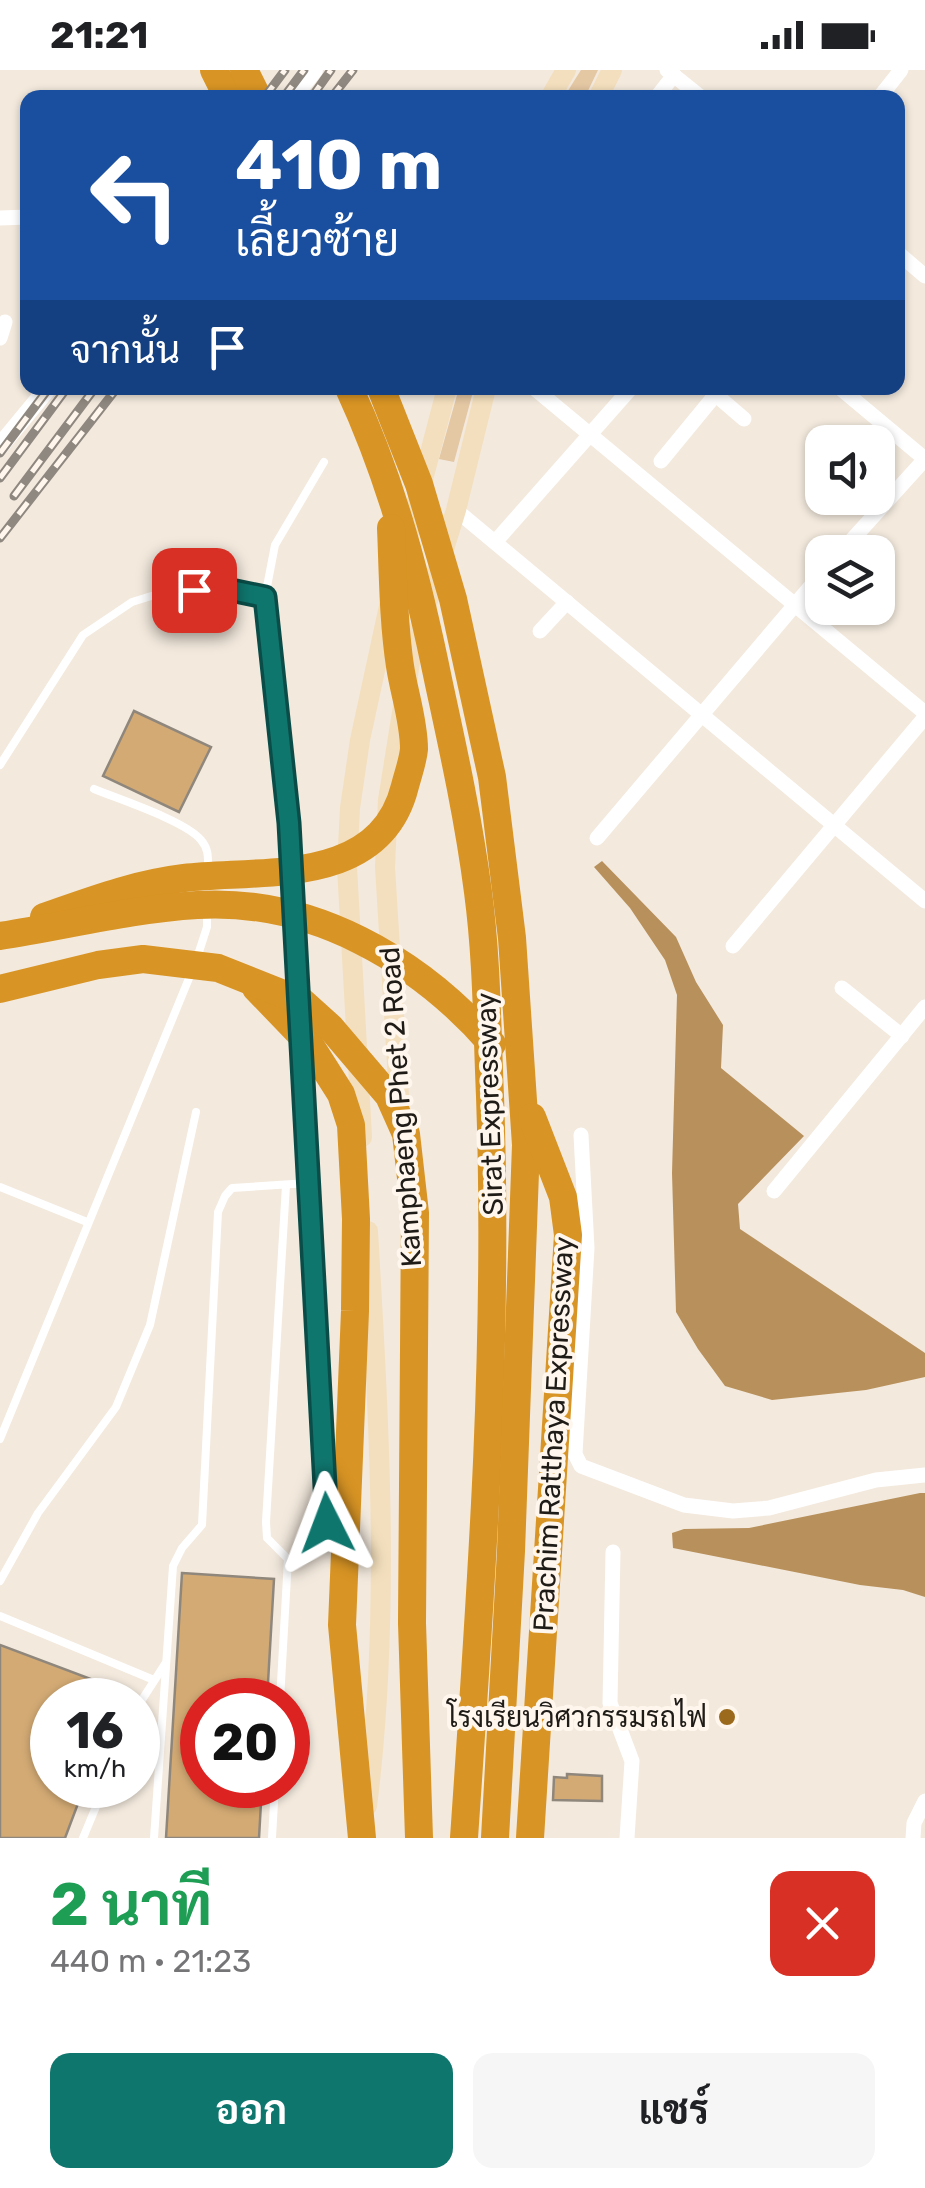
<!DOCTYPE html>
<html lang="th">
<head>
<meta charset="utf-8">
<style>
	:root { --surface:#fff; --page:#f6f6f6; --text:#202124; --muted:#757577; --accent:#0f766e }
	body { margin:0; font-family:Rubik,Sarabun,sans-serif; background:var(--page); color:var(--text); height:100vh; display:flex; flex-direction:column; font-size:38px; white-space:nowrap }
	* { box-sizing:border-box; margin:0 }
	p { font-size:32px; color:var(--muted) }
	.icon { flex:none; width:55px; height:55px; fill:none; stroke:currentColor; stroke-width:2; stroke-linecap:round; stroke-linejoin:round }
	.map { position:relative; height:1768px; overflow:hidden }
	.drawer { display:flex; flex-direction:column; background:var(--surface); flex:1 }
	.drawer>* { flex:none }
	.banner { position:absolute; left:20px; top:20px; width:885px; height:305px; border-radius:20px; box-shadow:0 2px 8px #0004; background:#1a4fa0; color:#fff; overflow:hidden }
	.tools { position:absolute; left:805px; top:355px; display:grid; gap:20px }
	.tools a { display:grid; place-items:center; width:90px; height:90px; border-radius:20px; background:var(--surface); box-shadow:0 2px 8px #0004; font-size:50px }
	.speed { position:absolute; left:30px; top:1608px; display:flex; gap:20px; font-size:50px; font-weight:700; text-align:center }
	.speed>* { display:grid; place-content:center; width:130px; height:130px; border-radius:50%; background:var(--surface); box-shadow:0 2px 8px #0004; line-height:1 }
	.speed small { font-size:25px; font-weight:400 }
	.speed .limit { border:15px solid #d22; background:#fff; color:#111 }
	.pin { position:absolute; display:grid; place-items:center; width:85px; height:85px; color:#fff; margin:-42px; border-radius:20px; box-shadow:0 5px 15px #0006 }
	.me { position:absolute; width:110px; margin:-55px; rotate:357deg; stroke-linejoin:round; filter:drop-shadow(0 0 8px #0008) }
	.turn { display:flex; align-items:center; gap:35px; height:210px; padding:0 50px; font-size:45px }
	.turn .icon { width:130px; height:130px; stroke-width:2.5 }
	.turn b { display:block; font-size:70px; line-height:85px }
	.then { display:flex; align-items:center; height:95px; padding:0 50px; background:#0003; gap:20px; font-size:38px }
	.round { display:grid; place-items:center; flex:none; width:105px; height:105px; border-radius:20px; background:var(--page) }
	.head { display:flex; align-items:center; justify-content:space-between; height:170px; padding:0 50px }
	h1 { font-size:60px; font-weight:700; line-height:75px; color:#1e9e55 }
	.button { display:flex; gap:20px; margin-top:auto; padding:20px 50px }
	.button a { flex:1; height:115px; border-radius:20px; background:var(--accent); color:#fff; font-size:40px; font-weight:700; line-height:115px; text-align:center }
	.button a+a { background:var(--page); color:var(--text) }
	.status { display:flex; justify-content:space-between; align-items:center; height:70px; padding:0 50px; background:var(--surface); direction:ltr }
	.status svg { height:28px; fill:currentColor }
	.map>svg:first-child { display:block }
</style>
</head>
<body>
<div class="status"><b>21:21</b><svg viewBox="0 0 49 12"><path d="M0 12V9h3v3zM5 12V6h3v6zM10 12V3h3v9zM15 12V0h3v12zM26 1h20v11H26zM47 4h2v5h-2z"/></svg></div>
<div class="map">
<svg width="925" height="1768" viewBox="0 0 925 1768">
	<rect width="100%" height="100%" fill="#f3e9dd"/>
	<g fill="#e4c7a3">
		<polygon points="581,0 598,0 585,27 564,27"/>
		<polygon points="459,318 474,318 454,392 439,389"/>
	</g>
	<g fill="#b8905b">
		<polygon points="602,791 676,867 696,912 723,955 721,998 804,1066 738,1134 740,1159 925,1283 925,1307 866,1320 772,1330 725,1316 698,1279 676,1242 672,1103 677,925 665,890 630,838 594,797"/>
		<polygon points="920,1423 925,1423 925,1527 903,1520 860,1515 673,1478 672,1463 684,1459 749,1458"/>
	</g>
	<g fill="#d3aa74" stroke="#90877c" stroke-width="2.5">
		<polygon points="134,641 211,677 179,742 103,706"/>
		<polygon points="182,1503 274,1509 267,1630 202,1630 202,1715 262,1715 259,1768 166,1768"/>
		<polygon points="0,1575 120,1620 117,1630 52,1630 52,1715 85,1715 65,1768 0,1768"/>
		<polygon points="567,1704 602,1706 602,1731 553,1730 554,1707 567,1708"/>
	</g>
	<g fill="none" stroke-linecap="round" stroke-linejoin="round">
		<polyline stroke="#8c857d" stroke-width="2.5" stroke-dasharray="5 8" stroke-linecap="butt" points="21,254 28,259"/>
		<g stroke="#fff" stroke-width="8">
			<polyline points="0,695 83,565 132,532 161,523 194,520 226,519 265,527"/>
			<path d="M94 719C118 729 186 751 201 770 209 779 208 788 208 800"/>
			<polyline points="197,888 207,857 207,839"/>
			<polyline points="298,921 289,753 265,527 275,475 324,392"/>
			<polyline points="301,980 327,1453"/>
			<polyline points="0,1117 87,1152"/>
			<polyline points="0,1369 192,901"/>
			<polyline points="0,1511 38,1443 116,1337 150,1255 196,1042"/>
			<polyline points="0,1546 154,1610"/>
			<polyline points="280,1630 288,1489 267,1468 266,1452 286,1115"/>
			<polyline points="138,1636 165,1594"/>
			<polyline points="83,1768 105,1715"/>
			<polyline points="154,1768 173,1496 182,1478 202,1455 218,1142 225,1126 232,1118 308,1113"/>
			<polyline points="272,1768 275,1715"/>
		</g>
		<g stroke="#fff" stroke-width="15">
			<polyline points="667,0 702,28"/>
			<polyline points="656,28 674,5"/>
			<polyline points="879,28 901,0"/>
			<polyline points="0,148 28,147"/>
			<polyline points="898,183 925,206"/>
			<polyline points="0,268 5,252"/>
			<polyline points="534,318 925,643"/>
			<polyline points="708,318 744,349"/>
			<polyline points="840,318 925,389 841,482"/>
			<polyline points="661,391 721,318"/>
			<polyline points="456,440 925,831"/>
			<polyline points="496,471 631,318"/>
			<polyline points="540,561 567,532"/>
			<polyline points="597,768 822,503"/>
			<polyline points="733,876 925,647"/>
			<polyline points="842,918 902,966"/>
			<polyline points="581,1065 587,1178 575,1384 581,1396 684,1435 733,1441 769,1438 876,1410 925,1405"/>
			<polyline points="774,1121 925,937"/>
			<polyline points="613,1482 610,1633 632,1691 627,1768"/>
			<polyline points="913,1768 914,1753 925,1731"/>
		</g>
		<g stroke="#fff" stroke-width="18">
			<polyline points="292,28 314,0"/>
			<polyline points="0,376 48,318"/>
		</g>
		<g stroke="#f3dfbd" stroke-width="20">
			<polyline points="550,28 566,0"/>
			<polyline points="598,28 612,0"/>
			<polyline points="406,474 447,318"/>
			<polyline points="400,1043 385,797 388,730 411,586 456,440 486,318"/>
			<polyline points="362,1067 347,797 350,738 360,670 389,536"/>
			<path d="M367 1736C391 1545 379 1353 368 1161"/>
		</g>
		<g stroke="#d89424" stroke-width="28">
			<polyline points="214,0 228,28"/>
			<polyline points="244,0 258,28"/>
			<path d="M349 318C393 413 418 511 439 614 454 683 469 752 478 822 487 889 487 958 490 1026 499 1273 481 1522 464 1768"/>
			<polyline points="381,318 419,414 453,529 492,707 512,868 526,1075 511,1481 495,1768"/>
			<path d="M44 847C90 831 134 814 184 808 262 799 380 817 405 716 408 704 413 691 414 679 414 651 404 623 400 596 393 550 393 503 391 458"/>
			<path d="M0 866C65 856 131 839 197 835 312 828 419 890 492 974"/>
			<polyline points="256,918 308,972 341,1024 351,1055 356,1149 355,1241 342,1555 362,1768"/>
			<polyline points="0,919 98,895 143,889 218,898 301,931 331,958 389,1026 406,1064 415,1143 412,1553 419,1768"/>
			<polyline points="530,1768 568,1165 563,1127 532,1047"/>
		</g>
		<g stroke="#8f8880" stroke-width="9">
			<g id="rail">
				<polyline points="264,28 285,0"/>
				<polyline points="283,28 304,0"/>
				<polyline points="311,28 331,0"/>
				<polyline points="331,28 353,0"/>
				<polyline points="0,383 49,318"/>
				<polyline points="0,408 67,318"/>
				<polyline points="14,426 95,318"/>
				<polyline points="0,468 117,318"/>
			</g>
		</g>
		<use href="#rail" stroke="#fff7ed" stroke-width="5" stroke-dasharray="15" stroke-linecap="butt"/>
	</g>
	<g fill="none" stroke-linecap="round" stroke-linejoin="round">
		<g stroke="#0a4d48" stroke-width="25">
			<polyline id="route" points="194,520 226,519 265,527 289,753 327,1453"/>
		</g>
		<use href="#route" stroke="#0f766e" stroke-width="18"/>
	</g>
	<circle fill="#9b6a1d" stroke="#fff7ed" stroke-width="4" cx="727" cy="1647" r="10"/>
	<g text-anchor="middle" stroke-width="8" stroke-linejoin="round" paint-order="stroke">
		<g font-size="28" fill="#1f1b17" stroke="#fff7ed">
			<text transform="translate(489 1034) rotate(-92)" y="10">Sirat Expressway</text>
			<text transform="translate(400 1037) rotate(-94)" y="10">Kamphaeng Phet 2 Road</text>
			<text transform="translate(553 1364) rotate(-87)" y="10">Prachim Ratthaya Expressway</text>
		</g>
		<g font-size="28" fill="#1f1b17" stroke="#fff7ed" text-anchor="end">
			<text x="707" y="1657">โรงเรียนวิศวกรรมรถไฟ</text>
		</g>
	</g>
</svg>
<div class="tools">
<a><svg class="icon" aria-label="sound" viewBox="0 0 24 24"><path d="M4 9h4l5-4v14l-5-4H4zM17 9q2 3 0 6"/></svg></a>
<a><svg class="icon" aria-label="layers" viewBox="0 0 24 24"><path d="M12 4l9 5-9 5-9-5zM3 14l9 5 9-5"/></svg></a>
</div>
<div class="speed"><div>16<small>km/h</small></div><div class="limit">20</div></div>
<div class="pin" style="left:194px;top:520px;background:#d93025"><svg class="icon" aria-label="arrive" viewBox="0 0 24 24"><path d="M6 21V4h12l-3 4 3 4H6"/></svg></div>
<svg class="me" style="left:327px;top:1453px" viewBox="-20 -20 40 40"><path d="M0-17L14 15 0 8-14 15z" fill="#0f766e" stroke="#fff" stroke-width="4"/></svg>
<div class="banner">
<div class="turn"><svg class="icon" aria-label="left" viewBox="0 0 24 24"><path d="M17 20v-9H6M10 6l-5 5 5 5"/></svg><div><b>410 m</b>เลี้ยวซ้าย</div></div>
<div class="then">จากนั้น<svg class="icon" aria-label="arrive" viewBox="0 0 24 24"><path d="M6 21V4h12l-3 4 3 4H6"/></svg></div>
</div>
</div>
<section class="drawer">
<div class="head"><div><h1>2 นาที</h1><p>440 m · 21:23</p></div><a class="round" style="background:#d93025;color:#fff"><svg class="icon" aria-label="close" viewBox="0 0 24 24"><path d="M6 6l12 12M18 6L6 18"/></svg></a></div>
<div class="button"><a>ออก</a><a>แชร์</a></div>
</section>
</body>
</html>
